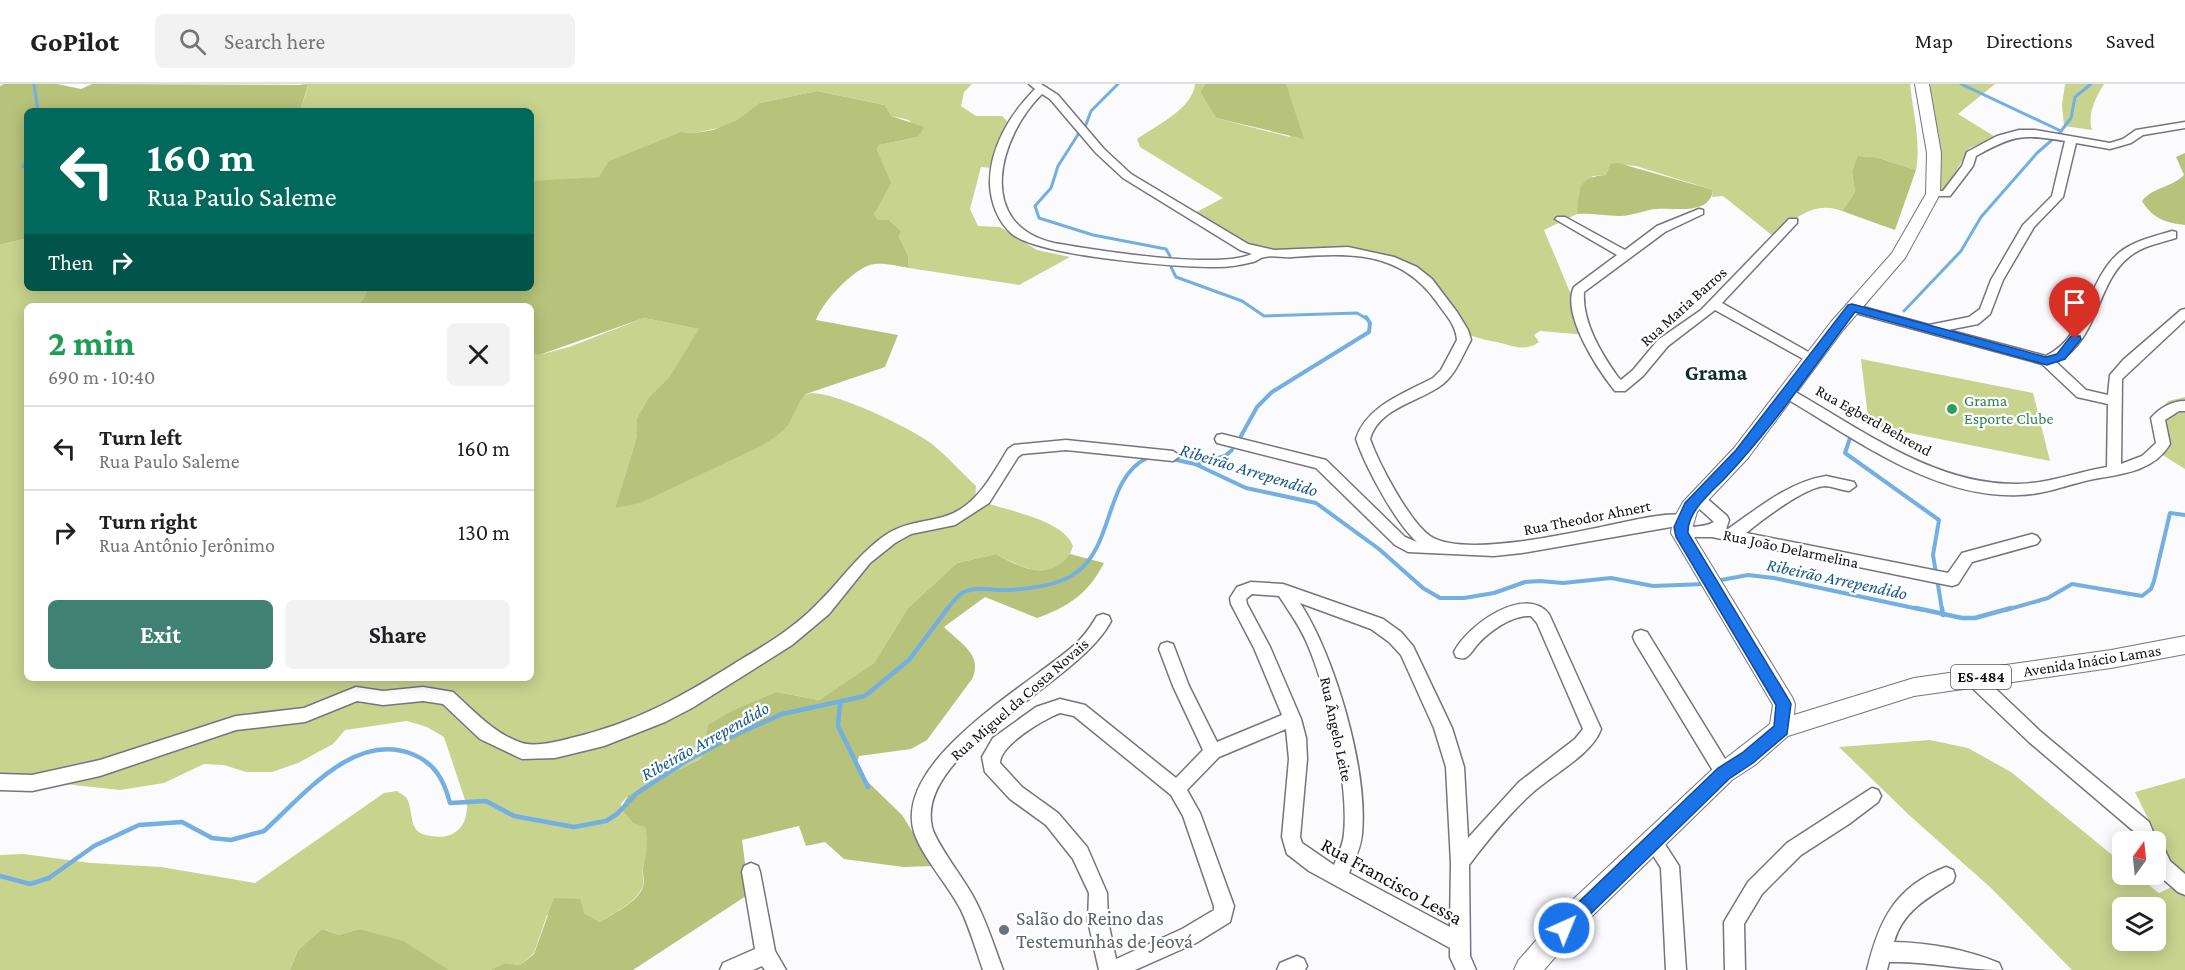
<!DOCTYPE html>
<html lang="en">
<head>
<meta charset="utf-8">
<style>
	:root { --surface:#fff; --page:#f2f2f2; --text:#202124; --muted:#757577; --line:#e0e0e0; --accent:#3f8274 }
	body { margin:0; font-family:"Crimson Pro",serif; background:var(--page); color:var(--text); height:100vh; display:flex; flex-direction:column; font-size:22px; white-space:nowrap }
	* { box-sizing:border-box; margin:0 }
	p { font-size:20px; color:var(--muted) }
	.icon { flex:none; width:33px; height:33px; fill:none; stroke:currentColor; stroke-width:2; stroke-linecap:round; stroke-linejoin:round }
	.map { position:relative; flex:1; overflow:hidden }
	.panel { position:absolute; left:24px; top:219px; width:510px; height:378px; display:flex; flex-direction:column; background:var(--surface); border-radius:9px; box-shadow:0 3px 15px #0003 }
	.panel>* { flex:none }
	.top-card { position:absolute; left:24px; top:24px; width:510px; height:183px; border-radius:9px; box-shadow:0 3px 15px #0003; background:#00695c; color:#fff; overflow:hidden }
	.needle { width:39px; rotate:15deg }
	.controls { position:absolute; left:2112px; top:747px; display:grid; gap:12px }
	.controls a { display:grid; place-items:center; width:54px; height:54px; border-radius:9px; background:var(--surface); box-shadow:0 3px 15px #0003; font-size:30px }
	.pin { position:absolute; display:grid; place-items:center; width:51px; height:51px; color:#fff; margin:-62px -26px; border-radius:50% 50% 50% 0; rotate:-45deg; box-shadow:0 0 6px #0007 }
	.pin .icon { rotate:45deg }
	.me { position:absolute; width:66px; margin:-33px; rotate:44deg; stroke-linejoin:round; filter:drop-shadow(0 0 4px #0008) }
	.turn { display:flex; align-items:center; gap:21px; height:126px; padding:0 24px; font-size:27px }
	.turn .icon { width:78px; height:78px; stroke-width:2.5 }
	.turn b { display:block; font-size:42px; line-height:51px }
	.then { display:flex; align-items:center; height:57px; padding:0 24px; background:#0003; gap:12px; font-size:22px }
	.round { display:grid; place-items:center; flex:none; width:63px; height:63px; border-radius:9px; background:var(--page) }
	.head { display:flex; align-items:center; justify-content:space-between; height:102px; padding:0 24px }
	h1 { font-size:36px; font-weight:700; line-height:45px; color:#1e9e55 }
	.cta { display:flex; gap:12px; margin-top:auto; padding:12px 24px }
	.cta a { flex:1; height:69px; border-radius:9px; background:var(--accent); color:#fff; font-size:24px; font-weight:700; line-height:69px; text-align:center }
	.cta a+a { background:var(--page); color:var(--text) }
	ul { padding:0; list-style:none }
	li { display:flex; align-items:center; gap:18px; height:84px; padding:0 24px; border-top:2px solid var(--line) }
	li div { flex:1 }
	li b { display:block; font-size:22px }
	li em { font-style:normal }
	header { display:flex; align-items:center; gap:36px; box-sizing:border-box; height:84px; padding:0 30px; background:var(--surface); border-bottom:2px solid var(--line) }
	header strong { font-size:28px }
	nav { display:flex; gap:33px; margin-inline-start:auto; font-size:21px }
	.search { width:420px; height:54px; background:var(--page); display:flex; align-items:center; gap:15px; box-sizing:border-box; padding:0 21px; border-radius:9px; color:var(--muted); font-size:22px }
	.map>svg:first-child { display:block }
</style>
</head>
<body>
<header>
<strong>GoPilot</strong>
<div class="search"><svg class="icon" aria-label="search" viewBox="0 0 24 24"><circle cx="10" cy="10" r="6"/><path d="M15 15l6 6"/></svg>Search here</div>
<nav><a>Map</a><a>Directions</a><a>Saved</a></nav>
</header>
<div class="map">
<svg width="2185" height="886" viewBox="0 0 2185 886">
	<rect width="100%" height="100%" fill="#fbfafd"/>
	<g fill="#c8d38e" fill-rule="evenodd">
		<polygon points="300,0 972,0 964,8 961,22 976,32 1002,32 1009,39 993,84 981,83 970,125 978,142 1000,143 1037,166 1070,173 1019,201 909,184 908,171 899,153 901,147 889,136 878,136 874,130 886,90 877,66 879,61 918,53 909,36 891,32 885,21 817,7 759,19 737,36 722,43 695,49 680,48 612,76 599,93 539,98 531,97 531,27 300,27 308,2"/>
		<path d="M1195 0H1205L1200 8 1216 34 1290 53 1286 0H1910C1913 28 1921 58 1916 86L1875 73 1857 72 1852 88 1855 108 1842 127C1814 116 1794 135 1773 152L1723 112 1712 113 1713 107 1710 105 1636 82 1610 80 1606 91 1593 92 1579 108 1577 130 1544 146 1588 251 1540 247 1534 251 1539 258C1528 266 1518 264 1505 260 1494 257 1474 255 1465 248 1448 235 1432 193 1414 184 1357 154 1314 162 1253 173L1193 130 1223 114 1140 63 1137 55C1155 42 1193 25 1195 0Z"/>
		<polygon points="1924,0 1995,0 1958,30 1997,54 1969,64 1954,91 1937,115"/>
		<path d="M2065 0H2104C2096 13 2087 30 2092 46L2064 42 2062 21Z"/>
		<path d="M27 154V204H368L363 216 355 222H27V594H531V270L539 271 569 263 644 234 700 245 670 292 649 313 637 334V352L615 424 761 361C771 355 782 349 789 339 795 330 795 317 805 311 822 300 916 347 932 360 948 373 961 388 976 402L975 415C1001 426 1063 434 1073 462 1060 503 1022 484 996 470L957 479 908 524 874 579 819 616 777 608 702 674 628 711 621 720V725L633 739 645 742C648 758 648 769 643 784 641 790 645 796 643 802 636 819 615 828 600 838L584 829 547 831 534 869 520 881 505 879 490 886H449L359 845 339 851 322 845 298 866 290 886H0V771L23 770 91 779 161 783 255 799 384 709 397 707 406 713C412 722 410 735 415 744 419 750 425 751 431 752 453 756 467 744 467 722L444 653 427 643 407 637 345 646 333 660 298 679 272 688H246L224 681 204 680 164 699 120 706 0 693V161Z"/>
		<polygon points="1861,275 2033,309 2050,377 1869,341"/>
		<polygon points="2185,313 2185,385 2161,370 2164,322 2168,317"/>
		<path d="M1930 656 1968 664 2011 688 2122 779V790L2136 791 2159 809 2184 797 2157 753 2135 708 2185 694V886H2072L1991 804 1909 731 1839 663ZM2122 824H2156V856H2122Z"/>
	</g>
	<g fill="#b7c27a">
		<polygon points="4,0 57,0 81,5 92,0 308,1 300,27 27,27 27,154 0,161 0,2"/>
		<polygon points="1205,0 1286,0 1304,55 1216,34 1200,8"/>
		<path d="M817 7 885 21 891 32 924 43 918 53 879 61 877 66 891 99 874 130 878 136H889L901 147 899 153 908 171 909 184C896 182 879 177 867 182 849 190 822 219 816 236L898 251 885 283 806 310C798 318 796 326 791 336 785 348 772 355 761 362L640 419 615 424 637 352V334L649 313 670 292 699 245 644 234 539 271 531 270V222H355L363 216 368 204H531V97L599 93 609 77 680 48 695 49 713 46 737 36 759 19Z"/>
		<path d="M2185 69V141C2166 139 2152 134 2142 117 2153 103 2171 104 2184 91L2176 73Z"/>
		<polygon points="1857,72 1875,73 1916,86 1895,146 1842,127 1855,108 1852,88"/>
		<path d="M1618 79 1710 105 1713 107C1708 132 1675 123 1656 125 1644 126 1633 132 1619 132 1605 132 1591 129 1577 130 1579 106 1577 93 1606 91L1610 80Z"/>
		<path d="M996 470C1021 484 1049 499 1070 470L1104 479C1088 510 1068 523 1037 534L985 513 944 543C958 558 984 570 972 595L927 656 911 665 859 672 856 682 868 698 902 731 934 782 903 783 844 775 825 758 806 762 799 742 742 756 749 810 633 886H490L505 879 520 881 534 870 554 814 580 815 584 829 600 838C614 829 643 816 644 798 644 793 642 788 643 784 647 769 648 758 645 743L633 739 621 725 628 711 702 674 708 641 732 627 777 608 819 616 874 579 908 524 957 479Z"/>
		<polygon points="322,845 339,851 359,845 403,857 449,886 290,886 298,866"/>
	</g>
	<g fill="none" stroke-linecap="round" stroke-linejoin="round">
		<g stroke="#74afe2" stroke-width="3">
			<polyline points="34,0 38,27"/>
			<polyline points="1961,0 2061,47"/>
			<polyline points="1085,43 1091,27 1118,0"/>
			<polyline points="1079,49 1058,82 1051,104 1035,122 1039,134 1093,151 1166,165 1170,172"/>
			<polyline points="2058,51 2071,34 2075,13 2091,0"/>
			<polyline points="23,83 27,76"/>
			<polyline points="1171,183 1176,193 1242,217 1264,232 1357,229 1367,235"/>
			<polyline points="1904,227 1961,167 1981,133 2037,69 2053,55"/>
		</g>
		<g stroke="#74afe2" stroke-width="4">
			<polyline points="1241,352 1257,323 1272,308 1369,248 1370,239 1366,233"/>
			<polyline points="1850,354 1845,369 1939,436 1933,471 1936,489"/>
			<polyline points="1172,375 1195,380 1246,404 1316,419 1379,465 1423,504 1440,514 1464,514 1494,509 1525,498 1540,497 1563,499 1611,494 1653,502 1705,500"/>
			<polyline points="1196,380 1225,372 1232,366"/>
			<polyline points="1716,497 1748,491 1774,494 1923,526"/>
			<polyline points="1938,501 1942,526"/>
			<path d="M946 526C951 521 956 513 962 509 975 501 993 507 1007 506 1030 505 1059 502 1077 488 1114 461 1105 394 1147 374"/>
			<polyline points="2006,526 2048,514 2072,500 2142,512 2151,505 2154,497 2170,429 2185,431"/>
		</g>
		<g stroke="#74afe2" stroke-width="4.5">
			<polyline points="1916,524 1962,534 1975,534 2011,524"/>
			<polyline points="1942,524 1943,531"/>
			<polyline points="840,619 838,642 868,703"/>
			<path d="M0 792 30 800 49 794 94 762 139 741 182 738 212 754 231 756 264 747C303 712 354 647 412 670 435 679 444 696 450 719L486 717 514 732 574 743 606 737 617 730 637 709 688 676 735 651 782 630 865 612 909 576 948 524"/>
		</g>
		<g stroke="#777380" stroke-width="3">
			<g id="minor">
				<path d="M1029 0H1041L1058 11 1104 65 1131 90 1248 160 1274 166 1348 163 1394 173 1417 183 1432 195 1457 228 1468 246 1471 256C1463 270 1456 290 1443 300 1420 318 1379 323 1370 355 1379 380 1409 437 1430 452 1464 475 1580 447 1620 439 1638 435 1672 427 1688 432L1690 436 1688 440 1522 469 1494 472 1408 468 1395 461 1316 384 1217 359 1215 355 1217 351 1222 350 1326 376 1405 453 1417 458C1395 438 1366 384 1356 355 1366 322 1405 309 1433 294L1441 286 1457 256C1456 240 1444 229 1436 217 1399 166 1349 169 1292 173 1284 174 1273 171 1265 173 1261 173 1257 177 1253 178 1241 181 1229 183 1217 183 1178 184 1040 172 1012 150 998 138 991 119 990 101 989 65 1010 30 1035 5ZM1042 10 1050 15 1096 69 1123 94 1240 166 1252 170C1217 186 1094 166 1054 159 974 141 999 52 1042 10Z"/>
				<path d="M2185 38V44L2143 51 2131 59 2110 65 2076 59 2063 113 2034 143 2003 196 1990 230 1978 240 1948 246 2046 272C2088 251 2086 196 2120 168 2134 157 2155 152 2172 147L2176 148V154C2160 159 2142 162 2129 173 2095 200 2100 256 2056 278L2086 306 2108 311 2110 291 2123 276 2181 226 2185 225V236L2122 295 2121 380 2142 372 2156 359 2151 334C2159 324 2172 317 2185 317V327H2179L2165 336 2170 360C2154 387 2123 390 2094 395 2069 400 2044 411 2019 411 1933 415 1853 353 1782 312L1780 309 1782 306H1792C1861 345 1934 401 2017 400 2047 400 2077 388 2107 383L2108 320 2077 313 2042 280 1848 227 1846 224 1852 220 1929 241 1969 233 1980 225 1991 196 2023 141 2052 112 2065 57C2022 50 2014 51 1976 72L1973 82 1950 112H1929V108L1943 107 1962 82 1967 68 1997 52 2019 46H2035L2110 59 2123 55 2136 46Z"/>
				<path d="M1699 125 1703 126V130L1665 148 1584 208C1582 238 1601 269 1618 293L1621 296 1633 286 1658 256 1701 226 1789 135H1797V139L1722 219 1819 274 1817 277H1807L1715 226 1668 262 1643 292 1625 307H1615C1598 286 1561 230 1574 203L1617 171 1555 135 1557 133H1565L1625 166 1657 142Z"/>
				<path d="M1066 356 1173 367 1180 372 1173 377 1066 366 1022 370 1018 373 989 419 955 441 911 450 895 459 870 479 829 530 792 561 692 624 665 638 604 662 555 674 522 675 480 655 443 620 423 617 383 621 357 617 305 638 236 646 100 692 32 707 0 706V690L32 691 100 676 236 632 304 624 356 603 383 607 423 603 453 608C474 627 494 650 522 659 536 663 557 658 571 654 638 638 683 612 740 576 767 560 795 543 817 520 839 499 855 474 880 455 900 439 920 439 943 433 976 424 992 391 1008 365L1014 361Z"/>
				<path d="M1826 392 1854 398 1856 402 1849 407C1842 406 1833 403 1826 402 1806 402 1762 436 1746 449L1948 489 1962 469 2032 450 2037 452 2040 456 2037 460 1972 478 1958 500 1952 502 1712 453H1676L1673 449 1676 445C1689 441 1701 445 1714 438L1693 419 1691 415 1693 411H1703L1727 432 1729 436 1726 445H1728C1758 424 1789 398 1826 392Z"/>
				<path d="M1251 498 1283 500 1383 535 1401 548 1413 562 1452 644 1464 683 1468 754 1519 698 1575 655 1583 645 1537 539 1531 532C1512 531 1490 547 1478 560 1474 564 1470 572 1465 574 1461 575 1460 574 1456 573L1454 568C1467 542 1524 500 1549 530L1601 645C1592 671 1551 691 1530 711 1507 732 1488 756 1469 781L1470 872 1476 886H1456L1450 873V864L1309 787 1287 770 1282 753 1289 675 1286 645 1219 673 1187 706 1200 729 1234 822 1230 838 1196 859 1135 886H1099L1088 837 1089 809 1073 775 1046 741 1010 715 985 688 982 673 993 654 1036 623 1060 615 1085 621 1176 694 1203 666 1173 602 1159 565 1161 560 1167 558 1173 560 1189 602 1217 658 1282 631 1254 564 1231 520 1230 514 1237 503ZM1252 510 1279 512C1290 529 1302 545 1309 564 1328 610 1349 700 1344 750 1343 761 1338 771 1334 781L1302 759 1300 753 1307 675 1306 654 1301 635 1270 563 1247 520 1246 515ZM1300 519 1371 545 1389 558 1401 571 1434 644 1446 683 1451 779 1450 843 1349 789C1354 777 1361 764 1362 750 1368 686 1335 572 1300 519ZM1060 629 1074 632 1171 711 1183 732 1214 822V826L1182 845 1116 875 1108 837 1107 809 1087 763 1058 729 1022 703 1000 679C1000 661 1044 635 1060 629Z"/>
				<path d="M1103 530 1109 532 1111 537C1079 600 914 667 932 743 936 760 965 796 974 814 986 836 994 862 1003 886H983C976 866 970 845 961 826 949 802 922 773 914 748 893 677 1027 602 1071 564 1082 555 1090 544 1097 532Z"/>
				<polygon points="1641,546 1647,548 1730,683 1733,689 1730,695 1724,697 1718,695 1635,558 1633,553 1635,548"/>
				<polygon points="1973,587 1979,589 2041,648 2149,738 2158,760 2163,762 2170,777 2185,790 2185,811 2178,808 2156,789 2156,758 2140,758 2137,750 2029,658 1967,599 1965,594 1967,589"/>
				<polygon points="1872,704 1878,706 1881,712 1878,718 1849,740 1801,771 1762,810 1744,840 1745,886 1725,886 1724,838 1748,798 1787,759"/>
				<polygon points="1653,748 1659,751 1679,782 1686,886 1666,886 1661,784 1644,757 1647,751"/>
				<polygon points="751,779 758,782 760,788 775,867 786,886 765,886 762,882 753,886 720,886 723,879 755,865 742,788 744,782"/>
				<path d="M1946 783 1953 786 1955 792 1953 798C1927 814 1902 828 1894 858 1931 859 1965 865 1999 879L2002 886C1965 886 1931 878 1895 878H1889L1887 886H1867C1879 836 1895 803 1946 783Z"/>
				<polygon points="1297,872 1304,875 1307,882 1305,886 1277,886 1280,879"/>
			</g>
		</g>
		<g stroke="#777380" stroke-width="2">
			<polygon id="major" points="1915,0 1929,0 1941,69 1940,110 1905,174 1843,246 1748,374 1697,428 1691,448 1792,613 1795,620 1794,631 1914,594 2111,566 2185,552 2185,570 2111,584 1914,612 1788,652 1755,681 1732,696 1584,840 1544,886 1514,886 1518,877 1566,822 1716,682 1770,640 1773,621 1671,449 1673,436 1683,418 1734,364 1831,238 1892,169 1926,110 1927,69"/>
		</g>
		<use href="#minor" fill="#fff" fill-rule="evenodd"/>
		<use href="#major" fill="#fff" fill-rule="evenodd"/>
	</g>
	<path fill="#1a73e8" stroke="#114b97" stroke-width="1.5" d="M1852 220 2046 273 2057 270 2071 252H2080L2081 255 2065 275 2047 281 1855 228C1813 284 1773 343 1726 393 1712 408 1687 427 1688 449L1789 616 1791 620 1787 650 1753 679 1729 695 1570 850 1564 853 1558 850 1555 844 1558 838 1718 684 1742 669 1774 642 1776 621 1676 453 1674 443 1685 419 1736 366 1848 221Z"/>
	<circle fill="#2e9e5b" stroke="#fff" stroke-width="2" cx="1952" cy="325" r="6"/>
	<circle fill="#6b7280" stroke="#fff" stroke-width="2" cx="1004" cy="846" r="6"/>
	<g text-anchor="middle" stroke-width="4.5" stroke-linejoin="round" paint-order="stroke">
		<rect fill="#fff" stroke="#58585b" stroke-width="1.5" x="1951" y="581" width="60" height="24" rx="4.5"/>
		<g font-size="15" font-weight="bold" fill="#111015">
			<text x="1981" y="598">ES-484</text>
		</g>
		<g font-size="16" fill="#111015" stroke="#fff">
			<text transform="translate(1683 222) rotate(-42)" y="6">Rua Maria Barros</text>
			<text transform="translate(1874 336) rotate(29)" y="6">Rua Egberd Behrend</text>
			<text transform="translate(1587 433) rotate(-11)" y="6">Rua Theodor Ahnert</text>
			<text transform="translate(1791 464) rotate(12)" y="6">Rua João Delarmelina</text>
			<text transform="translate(2092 576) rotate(-9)" y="6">Avenida Inácio Lamas</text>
			<text transform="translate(1019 615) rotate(-41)" y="6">Rua Miguel da Costa Novais</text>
			<text transform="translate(1337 645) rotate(78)" y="6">Rua Ângelo Leite</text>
		</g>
		<g font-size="16" fill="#27864d" stroke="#fff" text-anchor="start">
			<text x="1964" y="322">Grama<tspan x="1964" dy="18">Esporte Clube</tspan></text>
		</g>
		<g font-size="18" font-style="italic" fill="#185989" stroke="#fff">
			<text transform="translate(1249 386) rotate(17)" y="6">Ribeirão Arrependido</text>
			<text transform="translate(1837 495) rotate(12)" y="6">Ribeirão Arrependido</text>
			<text transform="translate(705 657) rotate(-29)" y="6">Ribeirão Arrependido</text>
		</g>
		<g font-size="20" fill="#111015" stroke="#fff">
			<text transform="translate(1392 797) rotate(29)" y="7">Rua Francisco Lessa</text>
		</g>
		<g font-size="20" fill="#5b616d" stroke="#fff" text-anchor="start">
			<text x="1016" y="841">Salão do Reino das<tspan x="1016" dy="23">Testemunhas de Jeová</tspan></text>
		</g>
		<g font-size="22" font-weight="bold" fill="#10312a" stroke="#fff">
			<text x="1716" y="296">Grama</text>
		</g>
	</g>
</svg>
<div class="controls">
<a><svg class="needle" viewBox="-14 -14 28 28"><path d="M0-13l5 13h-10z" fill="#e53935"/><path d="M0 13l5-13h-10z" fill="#757577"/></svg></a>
<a><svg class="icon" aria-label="layers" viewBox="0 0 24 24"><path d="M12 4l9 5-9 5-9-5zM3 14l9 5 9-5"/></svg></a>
</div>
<div class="pin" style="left:2075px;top:255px;background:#d93025"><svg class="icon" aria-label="arrive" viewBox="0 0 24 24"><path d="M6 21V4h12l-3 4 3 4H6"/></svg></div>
<svg class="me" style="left:1564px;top:844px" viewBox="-20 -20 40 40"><circle r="17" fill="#1a73e8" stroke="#fff" stroke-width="3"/><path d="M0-11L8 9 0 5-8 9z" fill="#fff"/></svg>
<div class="top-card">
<div class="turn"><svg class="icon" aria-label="left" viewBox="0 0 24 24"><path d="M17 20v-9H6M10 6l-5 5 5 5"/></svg><div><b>160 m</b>Rua Paulo Saleme</div></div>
<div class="then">Then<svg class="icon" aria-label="right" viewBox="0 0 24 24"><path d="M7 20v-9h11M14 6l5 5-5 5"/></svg></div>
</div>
<section class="panel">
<div class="head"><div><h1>2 min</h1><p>690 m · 10:40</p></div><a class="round"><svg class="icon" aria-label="close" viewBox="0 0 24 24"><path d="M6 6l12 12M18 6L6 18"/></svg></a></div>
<ul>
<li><svg class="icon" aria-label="left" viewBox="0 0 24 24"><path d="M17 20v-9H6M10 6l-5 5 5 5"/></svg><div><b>Turn left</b><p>Rua Paulo Saleme</p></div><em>160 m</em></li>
<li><svg class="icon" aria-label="right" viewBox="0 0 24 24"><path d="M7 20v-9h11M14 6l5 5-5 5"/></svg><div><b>Turn right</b><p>Rua Antônio Jerônimo</p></div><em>130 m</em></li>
</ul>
<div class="cta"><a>Exit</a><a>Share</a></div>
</section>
</div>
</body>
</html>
